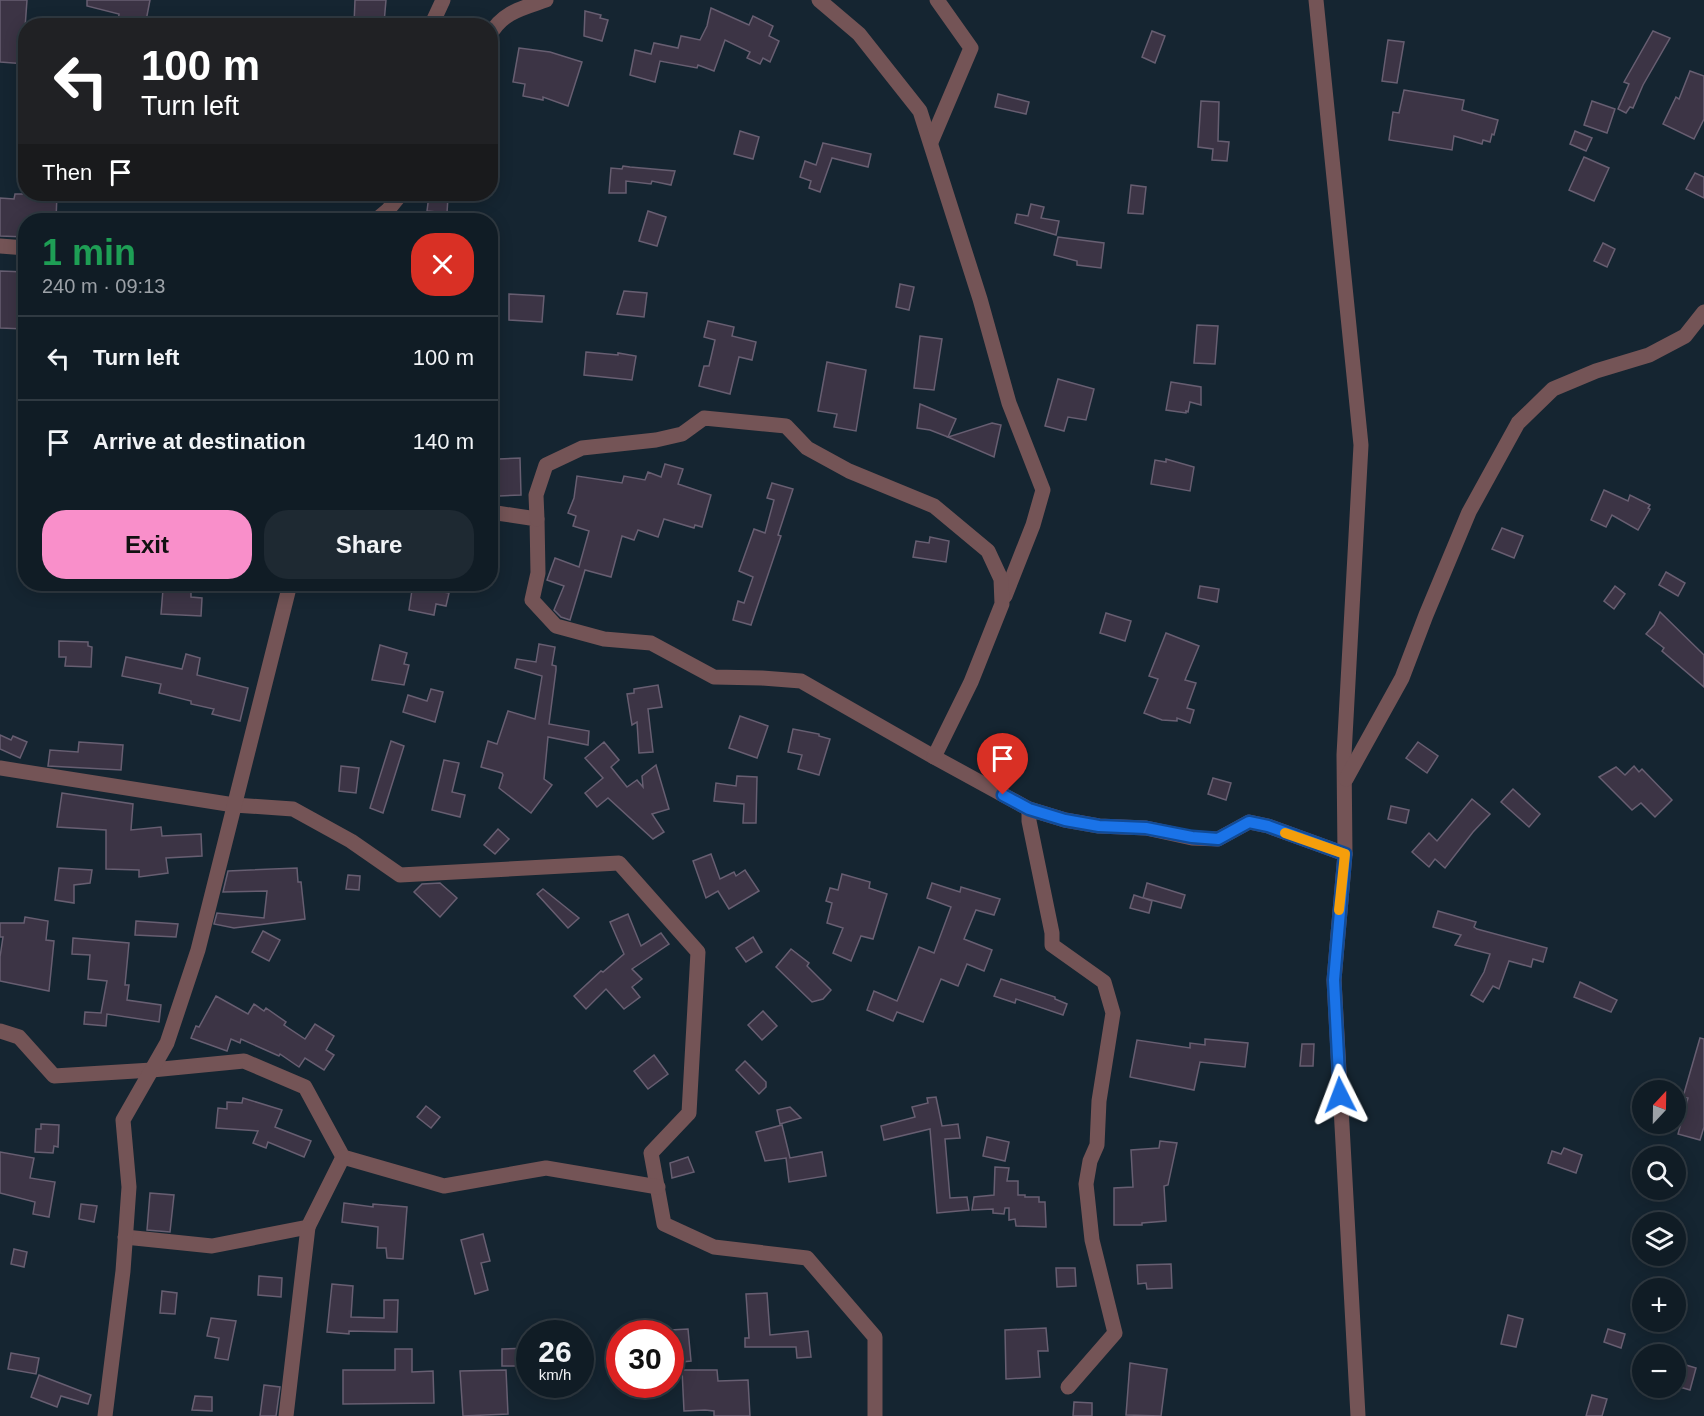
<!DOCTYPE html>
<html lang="en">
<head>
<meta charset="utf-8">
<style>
	:root { --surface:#101c25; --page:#1e2932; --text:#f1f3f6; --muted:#9ca1a7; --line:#303a42; --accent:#f98fca }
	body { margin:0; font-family:Helvetica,sans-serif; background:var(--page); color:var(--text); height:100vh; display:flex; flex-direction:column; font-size:22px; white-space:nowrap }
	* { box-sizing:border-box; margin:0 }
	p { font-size:20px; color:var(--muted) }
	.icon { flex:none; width:33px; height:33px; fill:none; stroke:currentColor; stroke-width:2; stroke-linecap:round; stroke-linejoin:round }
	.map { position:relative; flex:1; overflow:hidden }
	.sheet { position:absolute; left:18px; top:213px; width:480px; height:378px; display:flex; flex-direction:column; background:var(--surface); border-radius:24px; box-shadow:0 3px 15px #0003,0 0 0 2px var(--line) }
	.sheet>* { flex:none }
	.top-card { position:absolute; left:18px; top:18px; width:480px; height:183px; border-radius:24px; box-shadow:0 3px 15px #0003,0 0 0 2px var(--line); background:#202124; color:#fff; overflow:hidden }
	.needle { width:39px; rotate:22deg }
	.buttons { position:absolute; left:1632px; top:1080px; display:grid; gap:12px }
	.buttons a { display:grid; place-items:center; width:54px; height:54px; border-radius:50%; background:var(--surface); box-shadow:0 3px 15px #0003,0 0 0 2px var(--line); font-size:30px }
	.speed { position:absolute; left:516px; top:1320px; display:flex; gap:12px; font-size:30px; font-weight:700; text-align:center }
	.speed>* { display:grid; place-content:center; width:78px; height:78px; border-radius:50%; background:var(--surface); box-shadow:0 3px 15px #0003,0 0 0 2px var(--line); line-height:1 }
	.speed small { font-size:15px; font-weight:400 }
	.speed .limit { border:9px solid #d22; background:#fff; color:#111 }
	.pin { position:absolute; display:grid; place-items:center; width:51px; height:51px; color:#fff; margin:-62px -26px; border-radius:50% 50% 50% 0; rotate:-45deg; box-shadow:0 0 6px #0007 }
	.pin .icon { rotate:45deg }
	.me { position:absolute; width:66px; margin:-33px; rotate:357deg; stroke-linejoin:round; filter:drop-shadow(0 0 4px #0008) }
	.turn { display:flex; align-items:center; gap:21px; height:126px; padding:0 24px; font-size:27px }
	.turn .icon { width:78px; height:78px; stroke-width:2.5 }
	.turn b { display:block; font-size:42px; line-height:51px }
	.then { display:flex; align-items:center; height:57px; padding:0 24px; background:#0003; gap:12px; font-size:22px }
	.round { display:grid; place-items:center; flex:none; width:63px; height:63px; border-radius:24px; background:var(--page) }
	.summary { display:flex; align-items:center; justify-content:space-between; height:102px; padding:0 24px }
	h1 { font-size:36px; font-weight:700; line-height:45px; color:#1e9e55 }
	.action { display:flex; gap:12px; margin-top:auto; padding:12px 24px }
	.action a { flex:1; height:69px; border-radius:24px; background:var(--accent); color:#111; font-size:24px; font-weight:700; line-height:69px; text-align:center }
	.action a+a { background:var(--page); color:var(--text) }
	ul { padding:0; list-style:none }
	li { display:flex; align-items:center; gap:18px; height:84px; padding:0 24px; border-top:2px solid var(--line) }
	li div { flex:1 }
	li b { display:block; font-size:22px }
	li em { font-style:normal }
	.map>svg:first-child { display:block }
</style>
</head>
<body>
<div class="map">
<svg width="1704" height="1416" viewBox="0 0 1704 1416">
	<rect width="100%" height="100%" fill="#152531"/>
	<g fill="#3c3445" stroke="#675e71" stroke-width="1.5">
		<polygon points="0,0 27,0 24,42 26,43 26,64 0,62"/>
		<polygon points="87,0 150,0 145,26 118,23 119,14 87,6"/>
		<polygon points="355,0 386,0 384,23 354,24"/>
		<polygon points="711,8 749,25 753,16 773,26 769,36 779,41 770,62 763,58 760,64 747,58 750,52 725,40 714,71 698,65 697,68 660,61 655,82 630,75 635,50 651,54 654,43 678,48 681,36 700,40 707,26"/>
		<polygon points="585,11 601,15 600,18 608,20 602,41 584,36"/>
		<polygon points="1152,31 1165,36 1155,63 1142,57"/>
		<polygon points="1653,31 1670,38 1643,85 1633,108 1630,107 1626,113 1618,109 1629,84 1624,82"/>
		<polygon points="1388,40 1404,42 1397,83 1382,81"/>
		<polygon points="519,48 550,52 582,62 568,106 543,97 543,100 523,96 525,84 513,82"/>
		<polygon points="1690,71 1704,76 1704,119 1694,139 1663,124 1676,97 1679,99"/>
		<polygon points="1404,90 1464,100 1462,110 1498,120 1494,135 1492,134 1490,142 1483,140 1482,144 1454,136 1452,150 1389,140 1393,112 1399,113"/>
		<polygon points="998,94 1029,102 1026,114 995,107"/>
		<polygon points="1201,101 1219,102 1218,141 1229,142 1227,161 1212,160 1213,149 1198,147"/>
		<polygon points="1592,101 1615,109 1607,133 1584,125"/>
		<polygon points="740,131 759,137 753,159 734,154"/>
		<polygon points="1575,131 1592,138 1586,151 1570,144"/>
		<polygon points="823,143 871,154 868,167 832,158 820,192 809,188 811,181 800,177 805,161 816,165"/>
		<polygon points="1584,157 1609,168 1594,201 1569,190"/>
		<polygon points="623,166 630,167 675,171 671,185 652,181 651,184 626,181 626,193 609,193 611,168 622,169"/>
		<polygon points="1695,173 1704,177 1704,198 1686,189"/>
		<polygon points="1131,185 1146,187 1143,214 1128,213"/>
		<polygon points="15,194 57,194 56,220 26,220 26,237 0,236 0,198 14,199"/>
		<polygon points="429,195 448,197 447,213 427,211"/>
		<polygon points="1031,204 1044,207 1041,218 1059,221 1056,235 1015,223 1017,214 1028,216"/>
		<polygon points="648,211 666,217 657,246 639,241"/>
		<polygon points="1058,237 1104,243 1101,268 1077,265 1077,261 1054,255"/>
		<polygon points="1603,243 1615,249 1607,267 1594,261"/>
		<polygon points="0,271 26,272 25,329 0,328"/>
		<polygon points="900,284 914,287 909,310 896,307"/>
		<polygon points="624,291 647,293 644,317 617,314"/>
		<polygon points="509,294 544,296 542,322 509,320"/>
		<polygon points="708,321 734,327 732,336 756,342 752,360 739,357 730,394 699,386 704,366 709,366 715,340 704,337"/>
		<polygon points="1197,325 1218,326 1215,364 1194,363"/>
		<polygon points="920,336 942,339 934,390 914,388"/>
		<polygon points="586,352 618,355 618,353 636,356 632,380 584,375"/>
		<polygon points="827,362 866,370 856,431 834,427 837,414 818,411"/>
		<polygon points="1058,379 1094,389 1086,420 1068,417 1064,431 1045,426"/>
		<polygon points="1171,382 1201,387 1201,405 1190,402 1188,412 1186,411 1186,413 1166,410"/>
		<polygon points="920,404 956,419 948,437 930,430 917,428"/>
		<polygon points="992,423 1001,425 994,457 948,437"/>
		<polygon points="520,458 521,495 499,496 499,459"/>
		<polygon points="1166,459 1194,467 1190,491 1151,484 1155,460 1166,462"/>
		<polygon points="665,464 683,469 678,484 711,495 702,527 695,525 694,528 664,519 658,537 638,530 634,540 622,536 611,577 585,570 570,620 561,617 554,610 564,586 547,580 555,558 579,567 589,531 573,526 576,516 568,513 574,498 577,476 622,483 624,476 645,480 648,472 661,477"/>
		<polygon points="772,483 793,489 778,535 781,536 751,625 733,620 738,601 744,603 753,577 739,571 754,529 765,533 774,500 767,498"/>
		<polygon points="1604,490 1628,501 1630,495 1650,505 1648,508 1650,509 1638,530 1612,515 1606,527 1591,520"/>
		<polygon points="1502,528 1523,536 1514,558 1492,549"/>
		<polygon points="930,537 949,541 946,562 913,557 916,541 929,543"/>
		<polygon points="1666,572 1685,583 1678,596 1659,585"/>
		<polygon points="1200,586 1219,589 1217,602 1198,598"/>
		<polygon points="1615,586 1625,594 1614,609 1604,601"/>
		<polygon points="423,588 449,593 446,606 436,604 434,615 409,610 412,590 422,592"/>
		<polygon points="163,589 191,591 191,597 202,598 201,616 161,614"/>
		<polygon points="1660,612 1704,655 1704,687 1662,651 1664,648 1646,634 1654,625"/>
		<polygon points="1106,613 1131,621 1125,641 1100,633"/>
		<polygon points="1166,633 1199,646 1185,680 1196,683 1187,708 1194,710 1190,723 1177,718 1177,721 1162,720 1144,713 1158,679 1149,676"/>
		<polygon points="59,641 88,642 88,646 92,647 91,667 65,666 66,657 59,657"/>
		<polygon points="539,644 555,647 552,665 556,666 556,670 549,724 589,731 588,745 548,737 544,779 552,785 531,813 499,788 503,775 502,773 481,767 488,741 497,744 508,711 535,719 542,676 515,668 517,659 536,662"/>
		<polygon points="380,645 407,653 404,664 409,665 404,685 372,680"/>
		<polygon points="186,654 200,658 197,675 248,688 240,721 212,714 214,709 191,704 191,701 159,693 161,684 122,676 126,657 182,669"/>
		<polygon points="658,685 662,707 648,709 653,752 639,753 637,722 632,725 627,694 634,693 634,689"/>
		<polygon points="431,689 443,692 435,722 403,712 408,695 427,701"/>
		<polygon points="740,716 768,726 757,758 729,748"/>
		<polygon points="793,729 819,734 819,736 830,739 819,775 798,769 802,755 788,752"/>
		<polygon points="0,735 11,740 13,736 27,742 20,758 0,749"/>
		<polygon points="391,741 404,746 383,813 370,808"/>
		<polygon points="79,742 123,745 121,770 48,766 50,750 78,752"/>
		<polygon points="604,742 619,760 611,767 627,787 637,780 643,787 642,776 656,765 669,809 652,814 664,832 653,839 608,798 597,807 585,793 603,778 585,758"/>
		<polygon points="1418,742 1438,756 1427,773 1406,758"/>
		<polygon points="444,760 459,763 452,792 465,795 460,817 432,810"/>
		<polygon points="341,766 359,768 356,793 339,791"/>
		<polygon points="1634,766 1639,772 1642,769 1672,800 1655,817 1641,803 1632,810 1599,777 1616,767 1625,775"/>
		<polygon points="737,776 757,777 756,823 743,823 744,804 714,801 716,783 736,786"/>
		<polygon points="1213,778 1231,783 1226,800 1208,794"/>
		<polygon points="1513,789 1540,814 1529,827 1501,802"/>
		<polygon points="62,793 133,804 131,830 161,827 162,836 201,834 202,856 166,858 168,873 139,877 139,870 106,869 106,830 57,827"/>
		<polygon points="1472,799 1490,814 1473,832 1445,868 1435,859 1429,867 1412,852 1429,833 1437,841"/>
		<polygon points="1391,806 1409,810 1406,823 1388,819"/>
		<polygon points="498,829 509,839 495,854 484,845"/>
		<polygon points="711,854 720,879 734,872 736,876 745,870 759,891 729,909 718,891 706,898 693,861"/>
		<polygon points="59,868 92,870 90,883 74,885 74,903 55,900"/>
		<polygon points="297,868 298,882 301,882 305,919 234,928 214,924 217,913 264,918 267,891 223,892 228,871"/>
		<polygon points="842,874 870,882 869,888 887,894 873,939 861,936 851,961 833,953 843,928 827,923 832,903 826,901 830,888 838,890"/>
		<polygon points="348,875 360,876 359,890 346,889"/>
		<polygon points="440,883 457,898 440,917 414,892 422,884"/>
		<polygon points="932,883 960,892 961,887 1000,899 994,915 976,910 964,939 992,950 984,971 967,964 958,986 941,979 923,1022 897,1012 893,1021 867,1010 874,991 897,1001 919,947 934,953 951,907 927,898"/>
		<polygon points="1147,883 1185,895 1181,908 1144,898 1152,901 1149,913 1130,908 1134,895 1143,898"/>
		<polygon points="543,889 579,918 568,928 537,894"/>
		<polygon points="1438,911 1476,922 1474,927 1477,929 1547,948 1543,962 1533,959 1531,967 1509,961 1499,989 1493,986 1483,1002 1471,995 1484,972 1490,954 1455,945 1461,935 1433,927"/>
		<polygon points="628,914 641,946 661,933 669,944 632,969 642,979 632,987 640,997 624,1009 606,989 586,1009 574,996 601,971 603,972 624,954 610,922"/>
		<polygon points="25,917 48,921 46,940 54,941 49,991 0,981 0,957 3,937 0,937 0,923 24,923"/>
		<polygon points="136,921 178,924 176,937 135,935"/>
		<polygon points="263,931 280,940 269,961 252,952"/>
		<polygon points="753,937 762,952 746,962 736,948"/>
		<polygon points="73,938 129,943 125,985 129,985 127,1000 161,1005 159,1022 107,1014 106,1026 84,1024 85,1012 101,1013 107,981 88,979 90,955 72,954"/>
		<polygon points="791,949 809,963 807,966 831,990 823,999 812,1002 776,967"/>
		<polygon points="1001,979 1055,997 1055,999 1067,1004 1063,1015 1016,999 1015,1003 994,996"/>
		<polygon points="1580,982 1617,1000 1611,1012 1574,997"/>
		<polygon points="216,996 248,1014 254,1004 264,1011 266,1008 286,1022 284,1025 305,1039 315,1024 334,1036 326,1050 334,1055 324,1070 305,1058 299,1067 280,1054 279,1056 241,1039 240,1043 231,1039 227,1051 191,1038 196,1026 199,1027"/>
		<polygon points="763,1011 777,1026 762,1040 748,1025"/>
		<polygon points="1700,1038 1704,1039 1704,1127 1700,1140 1678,1134 1688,1098 1683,1097"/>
		<polygon points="1205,1039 1248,1043 1245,1067 1200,1062 1194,1090 1130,1077 1137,1040 1190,1048 1190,1043 1205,1045"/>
		<polygon points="1302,1044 1314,1044 1313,1066 1300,1066"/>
		<polygon points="654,1055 668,1074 648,1089 634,1071"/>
		<polygon points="745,1061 766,1082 766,1087 759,1094 736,1070"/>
		<polygon points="936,1097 942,1126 958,1124 960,1138 945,1139 950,1198 967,1197 969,1210 937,1213 930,1129 884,1140 881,1126 915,1117 912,1107 928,1103 927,1098"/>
		<polygon points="243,1098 282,1110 275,1127 311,1141 304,1157 268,1142 266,1148 253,1143 258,1131 216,1128 218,1108 227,1109 227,1102 242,1103"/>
		<polygon points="426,1106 440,1117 431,1128 417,1117"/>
		<polygon points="790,1107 801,1118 780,1124 777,1110"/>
		<polygon points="41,1124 59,1125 58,1147 54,1146 53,1153 35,1152 36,1129 41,1129"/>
		<polygon points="782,1125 790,1158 822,1152 826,1176 789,1182 786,1158 765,1161 756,1132"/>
		<polygon points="987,1137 1009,1142 1005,1161 983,1156"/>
		<polygon points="1160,1141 1177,1143 1168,1185 1164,1186 1166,1221 1142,1223 1142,1225 1114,1225 1114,1188 1133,1187 1131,1150 1159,1148"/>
		<polygon points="1564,1148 1582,1155 1576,1173 1548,1163 1552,1151 1561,1154"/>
		<polygon points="0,1152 34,1158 30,1178 55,1182 49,1217 33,1214 35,1202 0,1193"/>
		<polygon points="688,1157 694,1172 672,1178 670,1163"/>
		<polygon points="995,1167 1009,1168 1007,1181 1018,1181 1018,1195 1025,1195 1025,1197 1039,1197 1039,1202 1045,1202 1046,1227 1016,1226 1015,1219 1009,1220 1009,1208 1005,1208 1004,1214 993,1213 993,1209 972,1210 974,1197 994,1195"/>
		<polygon points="150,1193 174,1195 170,1232 147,1230"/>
		<polygon points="344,1203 373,1207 373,1204 407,1207 403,1259 387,1258 386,1248 377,1248 378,1227 342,1222"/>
		<polygon points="81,1204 97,1206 94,1222 79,1219"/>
		<polygon points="483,1234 490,1261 481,1263 488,1290 475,1294 461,1240"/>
		<polygon points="14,1249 27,1252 24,1267 11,1264"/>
		<polygon points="1171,1264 1172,1288 1147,1289 1146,1283 1138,1284 1137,1265"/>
		<polygon points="1056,1268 1075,1268 1076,1286 1057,1287"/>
		<polygon points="259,1276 282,1278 281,1297 258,1295"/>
		<polygon points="332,1284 353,1286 351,1317 384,1318 384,1300 398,1300 397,1332 349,1331 349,1334 327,1332"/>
		<polygon points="162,1291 177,1293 175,1314 160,1313"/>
		<polygon points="767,1293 770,1335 808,1331 811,1357 797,1358 796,1347 745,1347 745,1338 749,1338 746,1294"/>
		<polygon points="1508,1315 1523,1319 1516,1347 1501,1344"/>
		<polygon points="211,1318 236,1321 228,1360 215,1358 219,1338 207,1336"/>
		<polygon points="1046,1328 1048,1351 1038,1351 1040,1377 1006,1379 1005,1330"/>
		<polygon points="688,1329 691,1361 672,1363 670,1330"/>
		<polygon points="1608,1329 1625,1334 1621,1348 1604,1342"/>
		<polygon points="530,1348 530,1366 502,1366 502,1349"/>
		<polygon points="395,1349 412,1349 412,1372 433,1371 434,1403 343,1404 343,1370 395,1370"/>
		<polygon points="11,1353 39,1358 36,1374 8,1369"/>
		<polygon points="1676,1362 1696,1368 1690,1390 1676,1386"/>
		<polygon points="1130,1363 1167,1369 1161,1416 1126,1415"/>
		<polygon points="506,1370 508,1414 463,1416 460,1371"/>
		<polygon points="682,1370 717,1370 718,1381 748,1380 750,1416 714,1416 714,1411 705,1410 684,1411"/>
		<polygon points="39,1375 91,1395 88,1404 61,1396 57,1407 31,1397"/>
		<polygon points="264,1385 280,1387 276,1416 260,1416"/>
		<polygon points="1592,1395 1607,1399 1602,1416 1586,1416"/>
		<polygon points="195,1396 212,1397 212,1411 192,1410"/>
		<polygon points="1074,1402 1092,1403 1092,1416 1073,1416"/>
	</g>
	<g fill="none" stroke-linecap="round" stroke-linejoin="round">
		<g stroke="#745456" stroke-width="15">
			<polyline points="819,0 859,34 920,111 980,299 1009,403 1043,490 1033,525 1005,596"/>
			<polyline points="1316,0 1361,445 1344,755 1345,854 1334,980 1358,1416"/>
			<polyline points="431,26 443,0"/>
			<path d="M490 35C502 12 523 8 546 0"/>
			<polyline points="931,142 971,48 937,0"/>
			<polyline points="376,220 388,210 401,194"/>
			<polyline points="0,246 26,248"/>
			<polyline points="490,512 537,519 538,573 532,600 556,626 604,639 651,643 714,677 762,678 801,681 934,757"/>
			<polyline points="537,519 536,495 546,465 582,448 656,440 682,434 704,418 786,426 807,448 849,471 934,506 988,551 1001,579 1002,604 971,682 934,757 1029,809 1065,820 1099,826 1146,828 1192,838 1218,839 1249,822 1268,826 1345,854"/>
			<polyline points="0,768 234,805 293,809 351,841 400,875 619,863 698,952 689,1113 651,1153 664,1224 714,1247 807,1258 875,1337 875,1416"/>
			<polyline points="1346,779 1402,678 1426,615 1469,512 1518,423 1553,389 1596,371 1649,355 1685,336 1704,312"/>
			<polyline points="1029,809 1029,821 1052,933 1052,945 1104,982 1113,1013 1099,1101 1097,1145 1090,1161 1086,1184 1092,1240 1115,1333 1068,1387"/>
			<polyline points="0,1031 19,1037 54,1076 152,1070 244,1061 305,1087 343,1157 444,1186 546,1168 658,1187"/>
			<polyline points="125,1237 212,1246 308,1227 343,1157"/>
			<polyline points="105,1416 123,1271 129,1187 123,1120 167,1043 198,950 290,584"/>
			<polyline points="286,1416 308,1227"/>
		</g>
	</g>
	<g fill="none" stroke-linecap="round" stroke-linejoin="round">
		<g stroke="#114b97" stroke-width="15">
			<polyline id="route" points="1003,795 1029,809 1065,820 1099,826 1146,828 1192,837 1218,839 1249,822 1268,826 1345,854 1334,980 1340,1095"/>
		</g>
		<use href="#route" stroke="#1a73e8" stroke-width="10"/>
		<polyline stroke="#f59e0b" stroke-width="10" points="1285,833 1345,854 1339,910"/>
	</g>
</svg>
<div class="buttons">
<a><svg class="needle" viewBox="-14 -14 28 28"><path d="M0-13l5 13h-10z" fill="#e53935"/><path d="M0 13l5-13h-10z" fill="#9ca1a7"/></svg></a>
<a><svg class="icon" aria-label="search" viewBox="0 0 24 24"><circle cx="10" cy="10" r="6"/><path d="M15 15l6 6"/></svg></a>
<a><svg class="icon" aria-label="layers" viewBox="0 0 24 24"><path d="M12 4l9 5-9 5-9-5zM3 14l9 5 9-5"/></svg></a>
<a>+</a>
<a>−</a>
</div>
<div class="speed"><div>26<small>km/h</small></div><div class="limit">30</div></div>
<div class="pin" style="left:1003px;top:795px;background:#d93025"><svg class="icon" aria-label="arrive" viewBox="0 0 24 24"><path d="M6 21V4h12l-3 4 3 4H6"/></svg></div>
<svg class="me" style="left:1340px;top:1095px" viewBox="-20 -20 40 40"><path d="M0-17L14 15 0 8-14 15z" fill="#1a73e8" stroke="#fff" stroke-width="4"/></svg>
<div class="top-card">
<div class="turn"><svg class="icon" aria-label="left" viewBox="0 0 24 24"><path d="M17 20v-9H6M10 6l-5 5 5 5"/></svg><div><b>100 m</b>Turn left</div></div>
<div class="then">Then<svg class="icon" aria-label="arrive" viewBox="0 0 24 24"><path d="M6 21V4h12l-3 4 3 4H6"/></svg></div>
</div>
<section class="sheet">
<div class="summary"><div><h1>1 min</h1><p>240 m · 09:13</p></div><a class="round" style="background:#d93025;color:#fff"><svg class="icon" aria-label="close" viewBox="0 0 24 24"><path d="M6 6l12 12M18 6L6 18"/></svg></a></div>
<ul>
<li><svg class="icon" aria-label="left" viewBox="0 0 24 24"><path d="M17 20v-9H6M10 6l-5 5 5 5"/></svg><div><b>Turn left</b></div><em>100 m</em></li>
<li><svg class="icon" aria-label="arrive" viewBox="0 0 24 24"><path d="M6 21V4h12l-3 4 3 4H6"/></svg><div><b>Arrive at destination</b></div><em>140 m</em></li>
</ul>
<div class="action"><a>Exit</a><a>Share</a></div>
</section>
</div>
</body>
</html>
